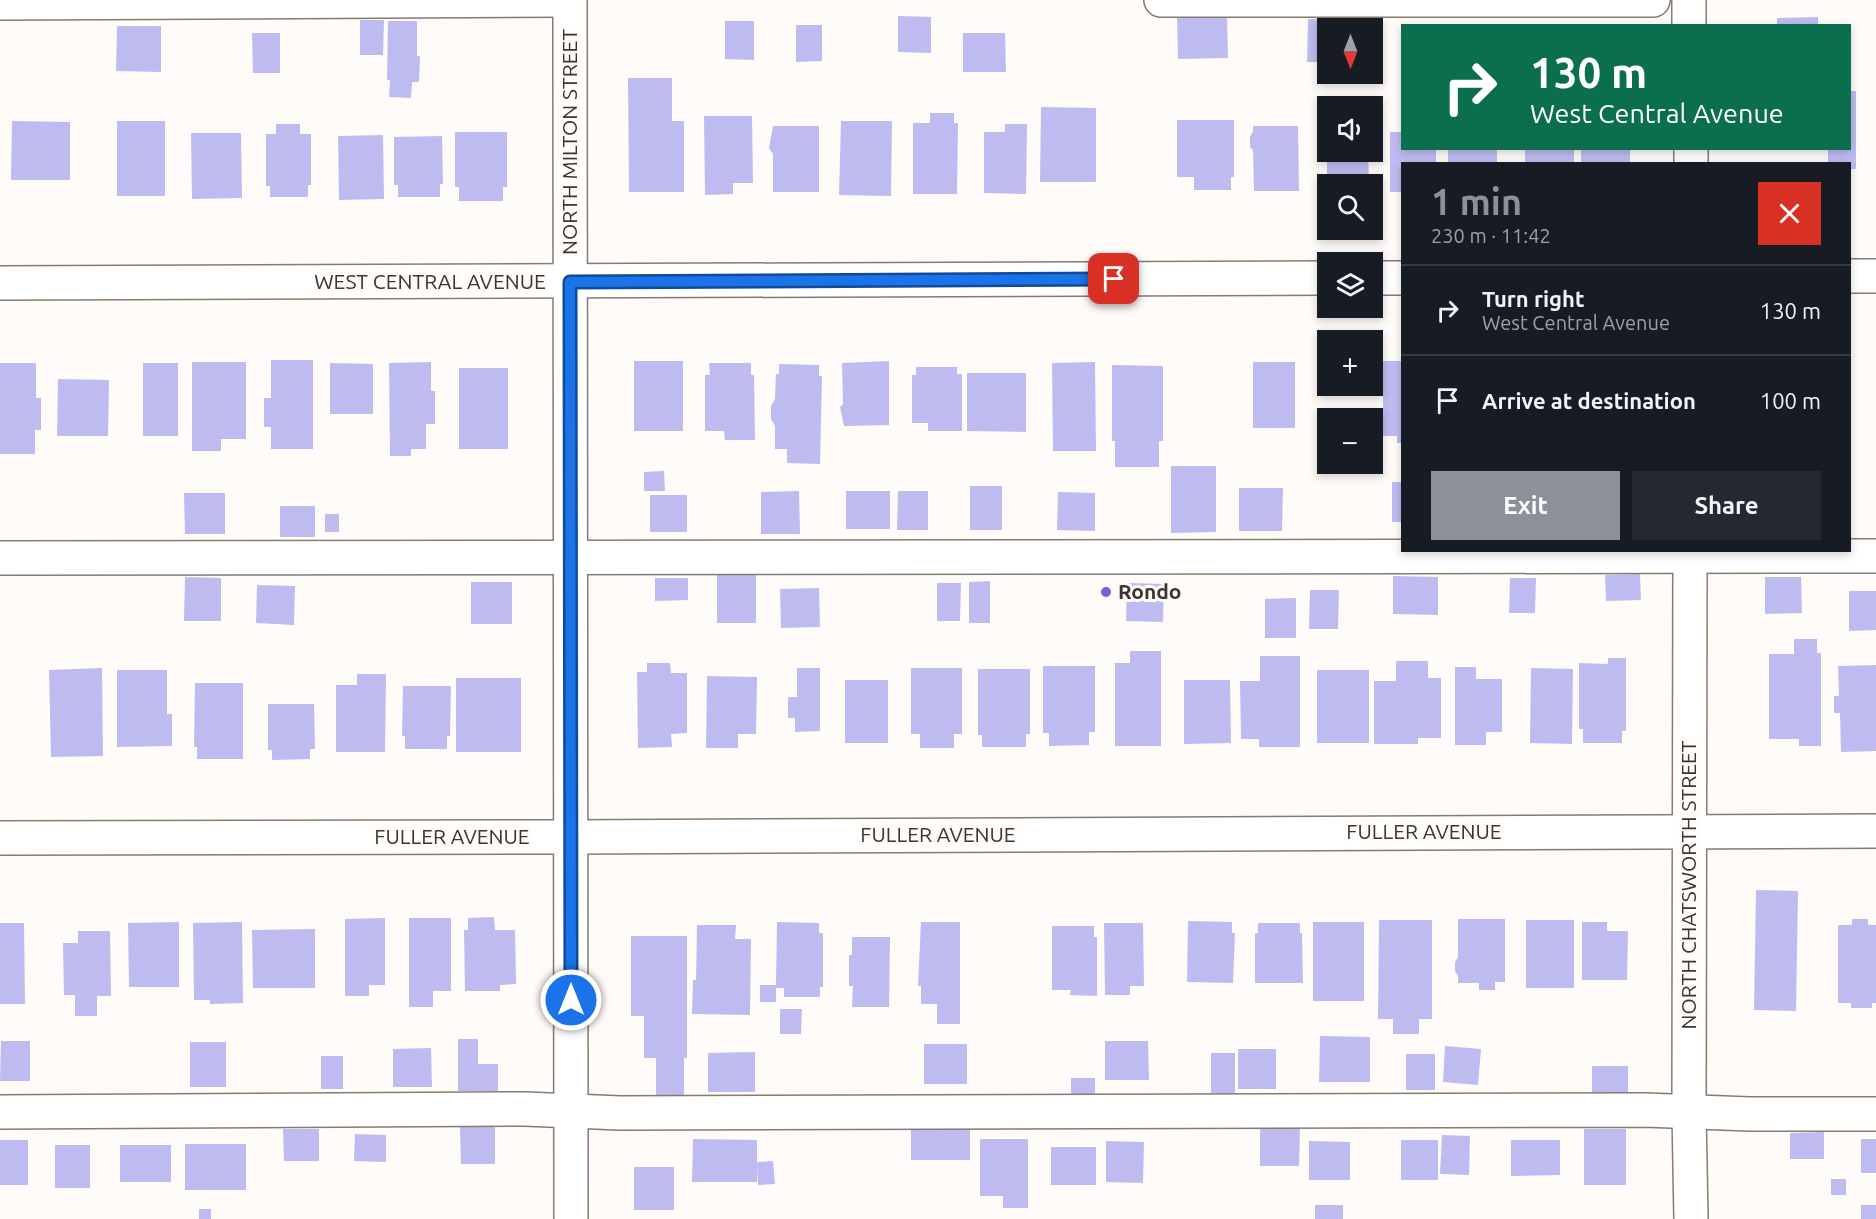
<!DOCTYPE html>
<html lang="en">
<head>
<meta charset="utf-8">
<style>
	:root { --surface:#171b24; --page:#242831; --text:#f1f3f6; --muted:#9ea1a6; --line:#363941; --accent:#8c9099 }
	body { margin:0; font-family:Ubuntu,sans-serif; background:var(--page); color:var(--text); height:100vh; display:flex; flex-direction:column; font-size:22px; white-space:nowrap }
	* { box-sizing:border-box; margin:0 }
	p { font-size:20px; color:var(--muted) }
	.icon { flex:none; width:33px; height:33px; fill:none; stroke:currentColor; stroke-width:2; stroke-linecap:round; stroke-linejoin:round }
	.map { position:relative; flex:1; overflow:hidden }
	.side { position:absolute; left:1401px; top:162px; width:450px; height:390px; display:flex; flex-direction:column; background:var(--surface); border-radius:0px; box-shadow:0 3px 9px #0003 }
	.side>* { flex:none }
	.hud { position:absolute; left:1401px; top:24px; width:450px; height:126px; border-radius:0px; box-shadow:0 3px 9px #0003; background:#0b6e4f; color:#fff; overflow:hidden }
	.needle { width:39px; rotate:180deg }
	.fabs { position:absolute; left:1317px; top:18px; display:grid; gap:12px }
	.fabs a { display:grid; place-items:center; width:66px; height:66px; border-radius:0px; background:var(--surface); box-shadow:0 3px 9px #0003; font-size:30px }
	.pin { position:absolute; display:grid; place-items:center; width:51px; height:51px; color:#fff; margin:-26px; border-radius:12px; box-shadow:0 3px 9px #0006 }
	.me { position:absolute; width:66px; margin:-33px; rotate:0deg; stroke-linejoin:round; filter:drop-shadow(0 0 4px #0008) }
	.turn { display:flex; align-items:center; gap:21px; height:126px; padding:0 30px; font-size:27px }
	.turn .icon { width:78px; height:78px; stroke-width:2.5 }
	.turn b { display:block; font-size:42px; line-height:51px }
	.round { display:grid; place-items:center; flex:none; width:63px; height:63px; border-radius:0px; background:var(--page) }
	.summary { display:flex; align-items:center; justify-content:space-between; height:102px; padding:0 30px }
	h1 { font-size:36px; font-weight:700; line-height:45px; color:var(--accent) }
	.primary-button { display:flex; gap:12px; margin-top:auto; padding:12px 30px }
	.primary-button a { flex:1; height:69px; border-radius:0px; background:var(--accent); color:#fff; font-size:24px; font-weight:700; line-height:69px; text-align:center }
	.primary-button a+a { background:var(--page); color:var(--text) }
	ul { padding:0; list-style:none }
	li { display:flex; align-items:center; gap:18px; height:90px; padding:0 30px; border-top:2px solid var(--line) }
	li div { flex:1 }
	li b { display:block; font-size:22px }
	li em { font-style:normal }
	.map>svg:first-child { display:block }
</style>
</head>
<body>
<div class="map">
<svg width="1876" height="1219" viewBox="0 0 1876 1219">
	<rect width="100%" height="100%" fill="#fefbf8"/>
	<g fill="#bebbf1">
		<polygon points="898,16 931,17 931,53 898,52"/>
		<polygon points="1177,17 1227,17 1228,58 1178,59"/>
		<polygon points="1818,17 1818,26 1777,26 1777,18"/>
		<polygon points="1308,19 1350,20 1349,28 1328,28 1328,62 1307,62"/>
		<polygon points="360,20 384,20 383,55 360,55"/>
		<polygon points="388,21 417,21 417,56 420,56 419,82 412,82 411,98 389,97 390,80 387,80"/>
		<polygon points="725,21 754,21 754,60 725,59"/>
		<polygon points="796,25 822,25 822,61 796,62"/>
		<polygon points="117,26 161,26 161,72 116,71"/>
		<polygon points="252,33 280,33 280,73 253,73"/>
		<polygon points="963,33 1005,33 1006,72 963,72"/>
		<polygon points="628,78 672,78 672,121 684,121 684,192 629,192"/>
		<polygon points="1850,91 1856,91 1856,169 1850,169 1850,164 1828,164 1828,148 1850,148"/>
		<polygon points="1041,107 1096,108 1096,182 1040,182"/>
		<polygon points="930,113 954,113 954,123 958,123 957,194 913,194 913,123 930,123"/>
		<polygon points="704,116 752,116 753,183 733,183 733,194 705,195"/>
		<polygon points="1177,120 1234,120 1234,177 1231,177 1231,190 1194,190 1194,177 1177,177"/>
		<polygon points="12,121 70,122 70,180 11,180"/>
		<rect x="117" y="121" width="48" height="75"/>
		<polygon points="841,121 892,121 891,196 839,195"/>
		<polygon points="276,124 300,124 300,134 311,134 311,185 308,185 308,197 270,197 270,186 266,186 266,134 276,134"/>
		<polygon points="1005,124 1027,124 1026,194 984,193 984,132 1005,132"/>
		<polygon points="773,126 819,126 819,192 773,192 773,154 769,148"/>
		<polygon points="1253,126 1298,126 1299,191 1254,191 1253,150 1250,147 1250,136 1253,132"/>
		<polygon points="455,132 507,132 507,187 503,187 503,201 459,201 459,187 455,187"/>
		<polygon points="1390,132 1402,132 1402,148 1436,148 1436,164 1402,164 1402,192 1390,192"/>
		<polygon points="191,133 241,133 242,198 192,199"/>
		<polygon points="383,135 384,199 339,200 338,136"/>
		<polygon points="442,136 443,184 440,184 440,197 398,197 398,185 394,185 394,137"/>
		<polygon points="1328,139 1328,152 1368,152 1369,179 1365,179 1365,184 1331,184 1331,179 1327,179 1327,158 1323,152 1324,143"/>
		<rect x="1448" y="148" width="49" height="16"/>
		<rect x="1525" y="148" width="49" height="16"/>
		<rect x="1581" y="148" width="49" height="16"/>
		<polygon points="271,360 313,360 313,449 271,449 271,427 264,427 264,398 271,398"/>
		<rect x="634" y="361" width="49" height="70"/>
		<polygon points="889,361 889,425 844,426 840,407 843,404 842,363"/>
		<polygon points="1383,361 1402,361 1402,443 1397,443 1397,436 1383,436"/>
		<polygon points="192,362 246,362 246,439 221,439 221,451 192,451"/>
		<polygon points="431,362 431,391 435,391 435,424 426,424 426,449 411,449 411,456 390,456 389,363"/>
		<polygon points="1095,362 1096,451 1053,451 1052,363"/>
		<rect x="1253" y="362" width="42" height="66"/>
		<polygon points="0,363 36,363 36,398 41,398 41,430 35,430 35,454 0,454"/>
		<rect x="143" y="363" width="35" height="73"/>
		<polygon points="330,363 373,364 373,414 330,414"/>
		<polygon points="709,363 751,363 751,375 754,375 755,440 725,440 724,431 705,431 705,375 710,375"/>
		<polygon points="779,364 819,365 819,376 822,376 820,464 787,463 787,449 775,449 775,426 771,419 771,406 775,399 776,374 779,374"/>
		<polygon points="1112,365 1163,366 1163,441 1159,441 1159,467 1115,467 1115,441 1112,441"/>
		<polygon points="916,367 957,367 957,374 962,374 962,431 928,431 928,423 912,423 912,375 916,375"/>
		<rect x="459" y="368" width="49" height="81"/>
		<polygon points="967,373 1026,373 1026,432 967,431"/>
		<polygon points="58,379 109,380 108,436 57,436"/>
		<polygon points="1171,466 1216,466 1216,532 1171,533"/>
		<polygon points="664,471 665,491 644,491 644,472"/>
		<rect x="1392" y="482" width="10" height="40"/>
		<rect x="970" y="486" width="32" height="44"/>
		<polygon points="1239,488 1283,488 1282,531 1239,531"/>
		<polygon points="799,491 800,534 761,534 761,492"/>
		<rect x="846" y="491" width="44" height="38"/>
		<polygon points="898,491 928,491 928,530 897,530"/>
		<polygon points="1058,492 1095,493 1095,531 1057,530"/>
		<polygon points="184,493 225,493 225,534 185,534"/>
		<rect x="650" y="495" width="37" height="37"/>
		<rect x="280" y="506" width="35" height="31"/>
		<rect x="325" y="514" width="14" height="18"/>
		<polygon points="1640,574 1641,600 1606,601 1605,575"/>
		<rect x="717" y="575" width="39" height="48"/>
		<polygon points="1393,576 1438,577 1438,615 1393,614"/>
		<polygon points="185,577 221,578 221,621 184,621"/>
		<polygon points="1765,577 1801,577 1802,613 1765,614"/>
		<polygon points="655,578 688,578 688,600 655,601"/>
		<polygon points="1510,578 1536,578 1535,613 1509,613"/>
		<polygon points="990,581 990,623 969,623 969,582"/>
		<rect x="471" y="582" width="41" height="42"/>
		<polygon points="937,583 961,583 960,621 937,621"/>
		<polygon points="1127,583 1164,584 1163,622 1126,621"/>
		<polygon points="257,585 295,586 294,625 256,623"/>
		<polygon points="819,588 820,627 781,628 780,589"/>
		<polygon points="1310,590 1339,590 1338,629 1309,629"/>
		<polygon points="1849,591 1876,591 1876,630 1849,631"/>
		<polygon points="1296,598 1296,638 1265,638 1265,599"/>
		<polygon points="1794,639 1817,639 1817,653 1821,653 1821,746 1799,746 1799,739 1769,739 1769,654 1794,654"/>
		<polygon points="1130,651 1161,651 1161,746 1115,746 1115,663 1130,663"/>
		<polygon points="1260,656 1300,656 1300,747 1259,747 1259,739 1241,739 1240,681 1260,681"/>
		<polygon points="1608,658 1626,658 1626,731 1622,731 1622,743 1583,743 1583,729 1579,729 1579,663 1608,664"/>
		<polygon points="1396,661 1428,661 1428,678 1441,678 1441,738 1418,738 1418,744 1374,744 1374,681 1396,681"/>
		<polygon points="647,663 670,663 671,673 687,673 687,733 671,734 672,747 638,748 637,672 647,672"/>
		<polygon points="1876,665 1876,751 1841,752 1840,713 1834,713 1834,696 1839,696 1838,666"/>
		<polygon points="1043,666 1095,666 1095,732 1089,732 1089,745 1049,746 1049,733 1043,733"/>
		<polygon points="1455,667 1476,667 1476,679 1502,679 1502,732 1486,732 1486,745 1455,745"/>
		<polygon points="102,668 103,756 51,757 49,670"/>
		<polygon points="797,668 820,668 820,731 795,732 795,718 788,718 788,697 797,697"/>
		<polygon points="911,668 962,668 962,734 954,734 954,748 920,748 920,734 911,734"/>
		<polygon points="1531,668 1573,669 1572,744 1530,743"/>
		<polygon points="978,669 1030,669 1030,734 1026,734 1026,747 982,747 982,735 978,735"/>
		<polygon points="117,670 167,670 167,714 172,714 172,746 117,747"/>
		<rect x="1317" y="670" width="52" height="73"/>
		<polygon points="357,674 386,674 385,752 336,752 336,685 357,685"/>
		<polygon points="707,676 757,677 756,734 738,734 738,748 706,748"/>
		<rect x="456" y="678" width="65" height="74"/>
		<rect x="845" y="680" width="43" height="63"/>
		<polygon points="1184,680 1230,680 1231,743 1184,744"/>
		<polygon points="195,683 243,683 243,759 197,759 197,747 194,747"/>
		<polygon points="403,686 451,686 450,736 447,736 447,749 405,749 405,736 402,736"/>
		<polygon points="268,704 314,704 315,749 310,749 310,759 272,760 272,750 268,750"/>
		<polygon points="1756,890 1798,891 1796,1011 1754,1010"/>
		<polygon points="494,917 495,930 515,930 516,984 500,985 500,991 465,991 464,930 468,930 468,918"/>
		<polygon points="385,918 385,985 369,985 369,996 345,996 345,919"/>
		<polygon points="409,918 451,918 451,991 433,991 433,1007 409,1007"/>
		<polygon points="1458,919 1505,919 1505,982 1495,982 1495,990 1479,990 1479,983 1458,983 1458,976 1455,971 1455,962 1458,957"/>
		<polygon points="1852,919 1868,919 1868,925 1876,925 1876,1003 1872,1003 1872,1008 1851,1008 1851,1003 1838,1003 1838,925 1852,925"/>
		<polygon points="1379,920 1432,920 1432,1019 1419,1019 1419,1034 1393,1034 1393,1019 1378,1019"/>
		<rect x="1526" y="920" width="48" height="68"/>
		<polygon points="1188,921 1232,922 1232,933 1235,933 1233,983 1187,982"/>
		<polygon points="179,922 179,987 129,987 128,923"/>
		<polygon points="242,922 243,1003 210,1004 210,1000 194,1000 193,923"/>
		<polygon points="777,922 819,923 819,933 823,933 823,987 820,987 820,997 784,997 784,988 776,988 776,1002 760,1002 760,985 776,985"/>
		<polygon points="921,922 960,922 960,1024 937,1024 937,1004 921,1004 921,986 918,986"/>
		<rect x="1313" y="922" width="51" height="79"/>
		<polygon points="1582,922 1607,922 1607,931 1628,931 1627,980 1582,980"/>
		<polygon points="0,923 24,923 25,1004 0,1004"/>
		<polygon points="1104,923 1143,923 1144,986 1130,986 1130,995 1105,995"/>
		<polygon points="1258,923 1300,923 1300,933 1302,933 1303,983 1255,983 1255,933 1258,933"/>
		<polygon points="697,925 736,925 735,939 751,939 750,1015 692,1014 693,980 696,980"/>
		<polygon points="1052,926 1094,926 1094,937 1097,937 1097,996 1070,995 1071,990 1052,990"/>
		<polygon points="315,929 315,988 253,988 252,930"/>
		<polygon points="78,931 110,931 111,996 97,996 97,1016 75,1016 75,995 64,995 63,943 78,943"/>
		<polygon points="631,936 687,936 687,1058 684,1058 684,1097 656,1097 656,1058 644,1058 644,1016 631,1016"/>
		<polygon points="852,937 890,937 889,1007 852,1007 853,986 849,986 849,955 852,955"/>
		<polygon points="780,1009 802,1009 801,1034 780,1034"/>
		<polygon points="1320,1036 1370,1037 1370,1082 1319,1082"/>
		<polygon points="458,1039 478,1039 478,1064 498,1064 498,1091 458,1091"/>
		<polygon points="1,1041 30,1041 30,1081 0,1081"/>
		<polygon points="1105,1041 1148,1041 1149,1080 1105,1080"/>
		<rect x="190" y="1042" width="36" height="45"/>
		<rect x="924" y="1044" width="43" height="40"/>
		<polygon points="1445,1046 1481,1049 1478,1085 1443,1082"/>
		<polygon points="431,1048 432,1087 393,1087 393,1049"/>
		<rect x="1238" y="1049" width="38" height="40"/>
		<polygon points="755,1052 755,1092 708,1092 708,1053"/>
		<polygon points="1211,1053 1235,1053 1235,1094 1211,1093"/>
		<rect x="1406" y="1054" width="29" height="36"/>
		<rect x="321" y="1056" width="22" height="33"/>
		<rect x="1592" y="1066" width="36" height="33"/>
		<rect x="1071" y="1078" width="24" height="18"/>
		<polygon points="495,1126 495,1164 461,1164 460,1127"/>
		<polygon points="1260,1126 1300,1126 1299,1166 1260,1166"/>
		<rect x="911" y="1127" width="59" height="33"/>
		<polygon points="283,1129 319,1129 319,1161 284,1161"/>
		<rect x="1584" y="1129" width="42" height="56"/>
		<polygon points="1824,1132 1824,1159 1790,1159 1790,1133"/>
		<polygon points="355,1134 386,1135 386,1162 354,1161"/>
		<polygon points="1442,1135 1470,1136 1469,1175 1440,1174"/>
		<polygon points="693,1139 757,1140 757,1162 773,1161 775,1184 758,1185 757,1165 757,1182 692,1182"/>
		<polygon points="980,1139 1028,1139 1028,1208 1003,1208 1003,1196 980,1196"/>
		<rect x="1861" y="1139" width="15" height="34"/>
		<rect x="0" y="1140" width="28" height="45"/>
		<rect x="1401" y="1140" width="37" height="40"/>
		<polygon points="1511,1140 1560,1140 1560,1175 1511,1176"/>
		<polygon points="1106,1141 1144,1142 1143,1183 1106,1182"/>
		<polygon points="1309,1141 1350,1142 1350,1180 1309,1180"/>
		<rect x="185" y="1144" width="61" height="46"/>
		<rect x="55" y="1145" width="35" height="43"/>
		<rect x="120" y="1145" width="51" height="37"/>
		<rect x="1051" y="1147" width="45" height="38"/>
		<rect x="634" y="1167" width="40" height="43"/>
		<rect x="1831" y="1179" width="15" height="16"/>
		<rect x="1315" y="1205" width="28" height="14"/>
		<rect x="1861" y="1205" width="15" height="14"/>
		<rect x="199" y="1209" width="12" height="10"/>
	</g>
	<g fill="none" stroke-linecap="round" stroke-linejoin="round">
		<g stroke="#897a6e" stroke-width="36">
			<g id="minor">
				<polyline points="570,0 571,1219"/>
				<polyline points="1161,0 1653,0"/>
				<polyline points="1689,0 1689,26"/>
				<polyline points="0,3 561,0"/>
				<polyline points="1691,148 1691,164"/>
				<polyline points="1850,276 1876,276"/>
				<polyline points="1372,278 1402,278"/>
				<polyline points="0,283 1328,278"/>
				<polyline points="1690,550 1689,1112 1691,1219"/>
				<polyline points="0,558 1876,556"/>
				<polyline points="0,838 571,837 1876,831"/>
				<polyline points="0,1112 525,1109 620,1113 1645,1110 1750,1114 1876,1114"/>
			</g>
		</g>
		<use href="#minor" stroke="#fff" stroke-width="33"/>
	</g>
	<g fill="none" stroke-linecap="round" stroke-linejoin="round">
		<g stroke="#114b97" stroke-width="15">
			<polyline id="route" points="571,1000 570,282 1114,279"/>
		</g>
		<use href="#route" stroke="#1a73e8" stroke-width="10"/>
	</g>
	<circle fill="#745ed9" stroke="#fefbf8" stroke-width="2" cx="1106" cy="592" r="6"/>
	<g text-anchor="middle" stroke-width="6" stroke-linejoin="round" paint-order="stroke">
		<g font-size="21" fill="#3b342f" stroke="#fefbf8">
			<text transform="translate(570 142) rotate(-90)" y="7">NORTH MILTON STREET</text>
			<text x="430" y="289">WEST CENTRAL AVENUE</text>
			<text x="1424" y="839">FULLER AVENUE</text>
			<text x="938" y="842">FULLER AVENUE</text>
			<text x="452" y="844">FULLER AVENUE</text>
			<text transform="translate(1689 885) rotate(-90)" y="7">NORTH CHATSWORTH STREET</text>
		</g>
		<g font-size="21" font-weight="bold" fill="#3b342f" stroke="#fefbf8" text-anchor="start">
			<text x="1118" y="599">Rondo</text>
		</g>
	</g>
</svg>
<div class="fabs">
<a><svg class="needle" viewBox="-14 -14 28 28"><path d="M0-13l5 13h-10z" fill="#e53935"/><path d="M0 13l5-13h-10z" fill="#9ea1a6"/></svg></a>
<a><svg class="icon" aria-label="sound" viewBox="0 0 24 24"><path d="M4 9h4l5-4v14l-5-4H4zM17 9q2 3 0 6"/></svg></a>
<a><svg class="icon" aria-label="search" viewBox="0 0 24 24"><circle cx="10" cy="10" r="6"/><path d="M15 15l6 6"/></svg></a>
<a><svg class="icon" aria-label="layers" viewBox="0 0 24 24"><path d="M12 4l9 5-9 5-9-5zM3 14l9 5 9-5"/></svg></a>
<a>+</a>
<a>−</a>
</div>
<div class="pin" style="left:1114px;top:279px;background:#d93025"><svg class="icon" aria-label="arrive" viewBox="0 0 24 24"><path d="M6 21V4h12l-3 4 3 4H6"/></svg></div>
<svg class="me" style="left:571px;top:1000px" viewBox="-20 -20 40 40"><circle r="17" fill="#1a73e8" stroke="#fff" stroke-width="3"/><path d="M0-11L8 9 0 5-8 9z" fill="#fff"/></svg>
<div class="hud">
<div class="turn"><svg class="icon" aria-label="right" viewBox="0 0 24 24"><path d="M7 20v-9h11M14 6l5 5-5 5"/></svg><div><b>130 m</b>West Central Avenue</div></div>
</div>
<section class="side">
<div class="summary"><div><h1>1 min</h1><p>230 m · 11:42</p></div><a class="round" style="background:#d93025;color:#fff"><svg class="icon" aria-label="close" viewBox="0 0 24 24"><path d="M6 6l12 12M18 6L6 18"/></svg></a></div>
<ul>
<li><svg class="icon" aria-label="right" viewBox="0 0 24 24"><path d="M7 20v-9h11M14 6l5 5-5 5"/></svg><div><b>Turn right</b><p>West Central Avenue</p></div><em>130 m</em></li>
<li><svg class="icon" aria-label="arrive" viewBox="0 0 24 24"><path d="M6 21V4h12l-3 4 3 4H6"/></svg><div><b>Arrive at destination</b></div><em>100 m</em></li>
</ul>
<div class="primary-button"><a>Exit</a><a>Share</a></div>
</section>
</div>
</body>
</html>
